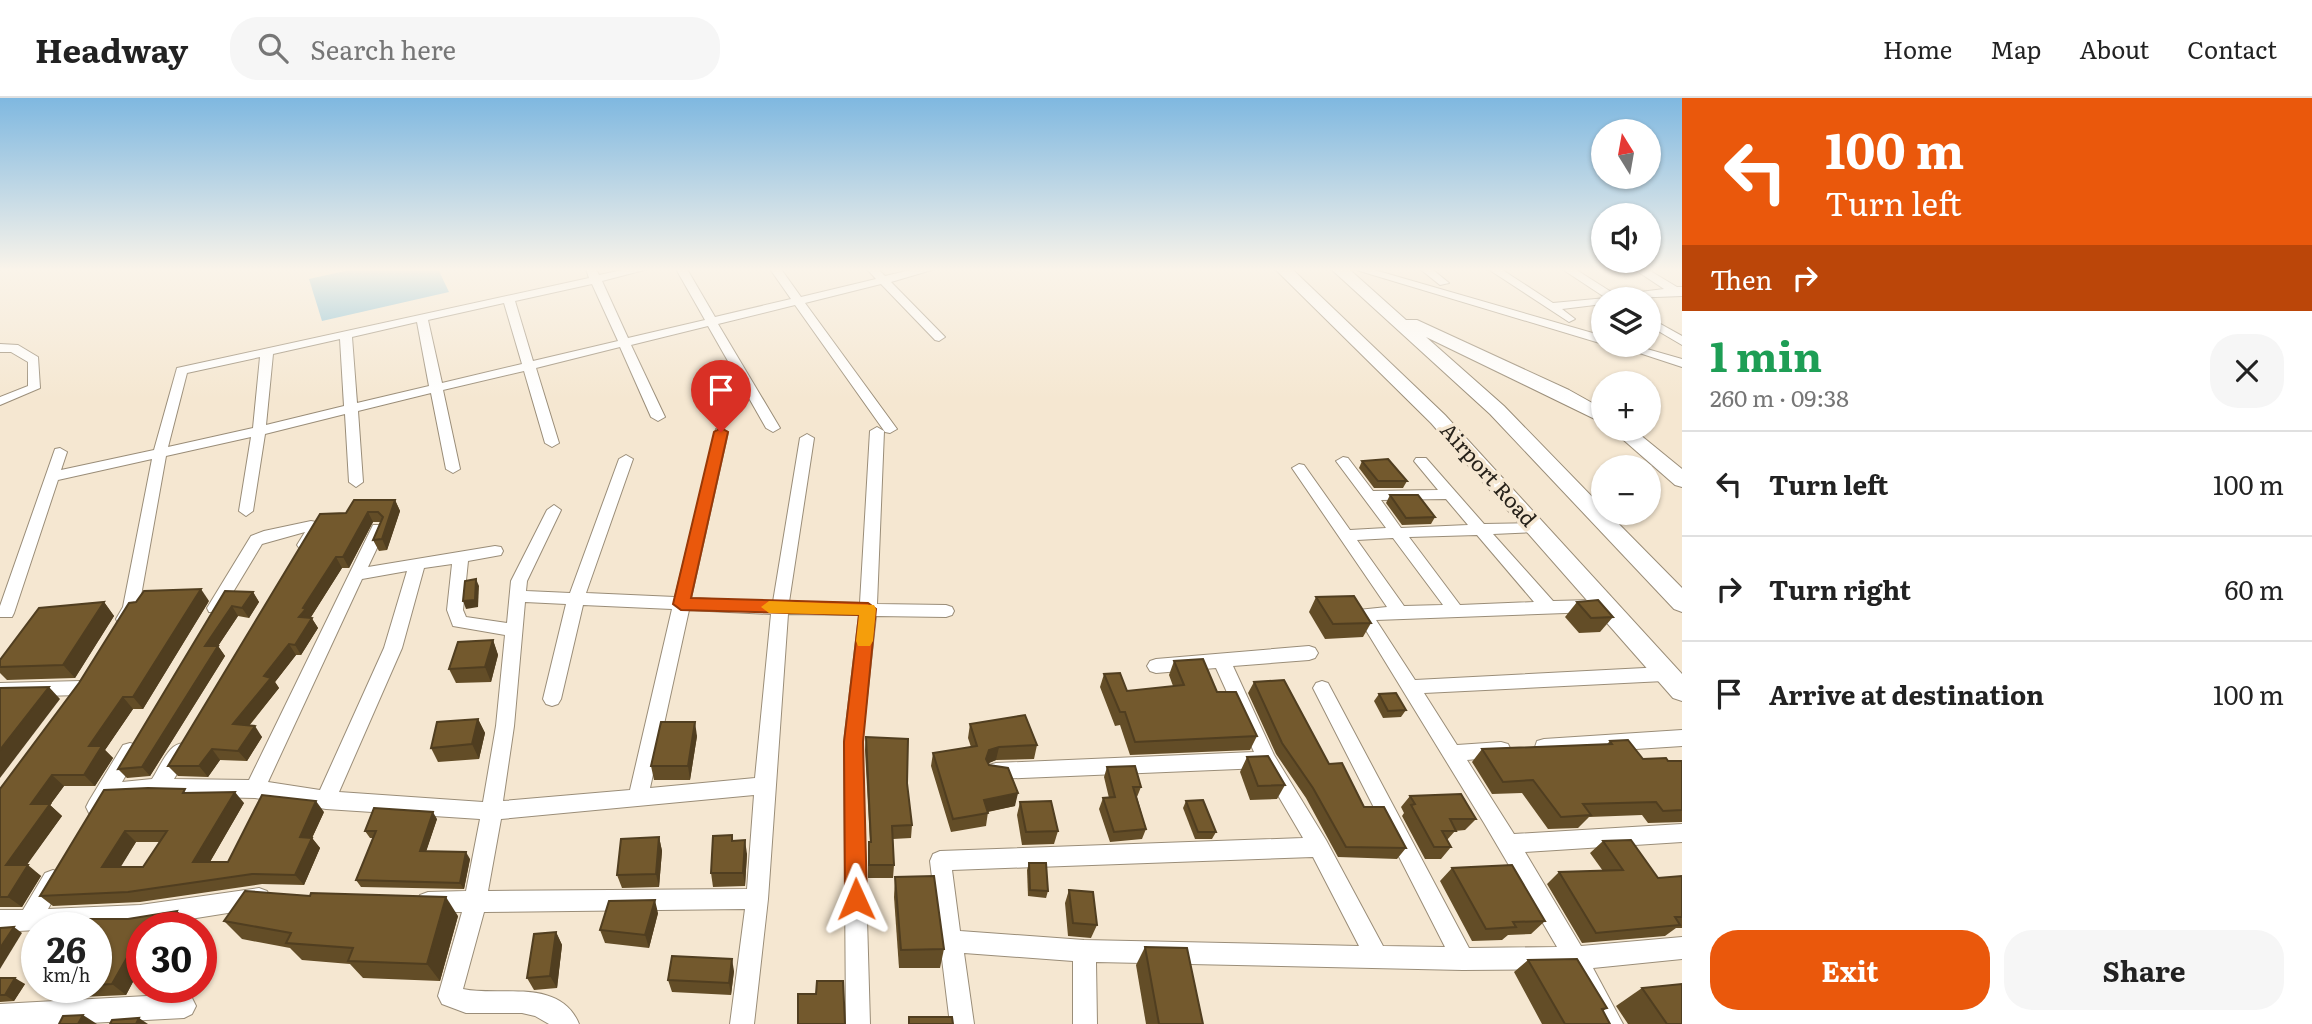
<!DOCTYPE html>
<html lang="en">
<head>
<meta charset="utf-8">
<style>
	:root { --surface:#fff; --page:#f6f6f6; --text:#222; --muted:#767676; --line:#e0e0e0; --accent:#ea580c }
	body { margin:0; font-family:Literata,serif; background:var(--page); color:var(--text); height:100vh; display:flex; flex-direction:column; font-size:26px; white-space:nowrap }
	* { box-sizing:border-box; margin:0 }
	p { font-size:23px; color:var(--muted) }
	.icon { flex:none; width:38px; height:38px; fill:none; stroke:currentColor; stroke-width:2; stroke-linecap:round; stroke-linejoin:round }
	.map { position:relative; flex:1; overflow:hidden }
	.details { display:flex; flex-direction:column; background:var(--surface); width:630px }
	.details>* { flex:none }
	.top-card { background:#ea580c; color:#fff; overflow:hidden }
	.needle { width:46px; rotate:349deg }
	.fabs { position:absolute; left:1591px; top:21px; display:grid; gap:14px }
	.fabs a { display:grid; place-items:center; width:70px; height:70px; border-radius:50%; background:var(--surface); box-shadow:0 2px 5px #0004; font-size:35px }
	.speed { position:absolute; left:21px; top:814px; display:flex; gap:14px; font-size:35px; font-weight:700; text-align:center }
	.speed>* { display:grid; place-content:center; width:91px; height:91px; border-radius:50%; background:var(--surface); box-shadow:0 2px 5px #0004; line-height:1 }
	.speed small { font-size:18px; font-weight:400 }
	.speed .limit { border:10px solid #d22; background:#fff; color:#111 }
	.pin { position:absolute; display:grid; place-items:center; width:60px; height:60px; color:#fff; margin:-72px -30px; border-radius:50% 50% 50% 0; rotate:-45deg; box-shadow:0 0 7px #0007 }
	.pin .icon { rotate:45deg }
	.me { position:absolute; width:77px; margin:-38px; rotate:359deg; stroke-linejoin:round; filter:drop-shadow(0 0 5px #0008) }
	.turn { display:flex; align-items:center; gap:24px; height:147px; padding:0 28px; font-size:32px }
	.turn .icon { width:91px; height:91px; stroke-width:2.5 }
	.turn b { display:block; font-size:49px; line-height:60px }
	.then { display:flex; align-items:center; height:66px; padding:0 28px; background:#0003; gap:14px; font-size:26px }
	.round { display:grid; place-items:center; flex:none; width:74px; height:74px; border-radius:28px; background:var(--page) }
	.overview { display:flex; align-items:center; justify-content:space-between; height:119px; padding:0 28px }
	h1 { font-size:42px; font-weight:700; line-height:52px; color:#1e9e55 }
	.action { display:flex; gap:14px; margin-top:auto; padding:14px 28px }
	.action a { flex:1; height:80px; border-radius:28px; background:var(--accent); color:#fff; font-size:28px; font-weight:700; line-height:80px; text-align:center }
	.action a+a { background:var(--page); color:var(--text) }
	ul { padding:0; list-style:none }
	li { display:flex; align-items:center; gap:21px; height:105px; padding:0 28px; border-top:2px solid var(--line) }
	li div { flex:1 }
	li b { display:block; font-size:26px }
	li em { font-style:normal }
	header { display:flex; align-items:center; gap:42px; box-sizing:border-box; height:98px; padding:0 35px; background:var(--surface); border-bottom:2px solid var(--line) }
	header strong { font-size:33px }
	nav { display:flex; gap:38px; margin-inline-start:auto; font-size:24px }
	.search { width:490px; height:63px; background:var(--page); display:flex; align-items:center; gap:18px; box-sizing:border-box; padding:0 24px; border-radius:28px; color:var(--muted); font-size:26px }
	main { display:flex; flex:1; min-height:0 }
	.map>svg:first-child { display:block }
</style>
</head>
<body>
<header>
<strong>Headway</strong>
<div class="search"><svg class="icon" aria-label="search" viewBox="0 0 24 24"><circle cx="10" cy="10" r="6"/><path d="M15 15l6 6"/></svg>Search here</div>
<nav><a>Home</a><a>Map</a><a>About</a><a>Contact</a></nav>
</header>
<main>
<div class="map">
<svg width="1682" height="926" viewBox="0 0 1682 926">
	<rect width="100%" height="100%" fill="#f5e7d1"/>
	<polygon fill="#82bed5" points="354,171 438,171 449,194 322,223 309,181"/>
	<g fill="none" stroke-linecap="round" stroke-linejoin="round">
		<g stroke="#9a8d78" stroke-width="2">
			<g id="street">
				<path d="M586 171H596L599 177 627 171H648L602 183 628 240 705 222 676 171H687L715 219 791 201 770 171H781L801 199 876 181 867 171H878L885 178 915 171H935L891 184 945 239 939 243 935 242 881 186 805 205 897 331 890 335 885 334 795 207 718 226 780 330 773 334 766 330 708 228 631 247 665 319 658 323 651 319 620 249 536 270 559 345 552 349 545 345 524 273 443 292 460 371 453 375 446 371 431 295 358 313 363 384 356 389 349 384 345 316 265 336 253 413 246 418 239 413 251 339 166 358 139 509 130 525H118L116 521 123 509 152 361 58 382 14 515 12 519H0V508L55 351 60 350 67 354 61 372 154 352 177 270 589 180ZM592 186 618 243 533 263 515 203ZM504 205 522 266 442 285 428 222ZM417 224 429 288 357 305 352 239ZM340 241 344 308 266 327 273 256ZM260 259 253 330 168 349 187 275Z"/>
				<polygon points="1353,171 1371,171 1603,238 1603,246"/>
				<polygon points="1420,171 1432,171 1449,185 1440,187"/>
				<polygon points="1488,171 1501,171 1553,205 1606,200 1562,171 1575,171 1616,197 1664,191 1634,171 1647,171 1677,189 1682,189 1682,198 1603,201 1603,206 1562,211 1575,221 1569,224"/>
				<polygon points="1648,219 1682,238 1682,247 1648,227"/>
				<polygon points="0,246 18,247 38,259 40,290 0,307 0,299 28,288 28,264 11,254 0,254"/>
				<polygon points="1615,247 1633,247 1682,261 1682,269"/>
				<path d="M877 329 884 333 877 506 946 507 952 509 954 513 952 517 946 519 876 518 862 644 870 926H846L844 644 859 517 788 516 768 801 754 926H730L745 811 484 814 463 891C500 899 560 879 579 926H549L535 918 522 915H466L442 906 438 898 462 814H428L420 811 417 804 420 797 428 794 466 793 480 721 326 711 255 700 158 698 126 700 119 697 117 692 103 715 96 718 89 715 86 709 89 703 123 647 130 645 137 647 140 653 122 684 152 681C161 668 170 640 188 646L191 652 174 681 249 682 373 427H383L386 431 368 469 495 448 501 449 503 453 501 457 468 463 463 512 466 519 507 525 511 483 547 412 554 407 561 412 527 483 526 493 570 495 619 361 626 357 633 361 586 495 675 499 716 331 721 330 728 334 691 500 773 504 800 340 807 336 814 340 789 504 860 505 870 333ZM452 466 447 512 453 528 505 537 496 628 483 704 339 694 402 550 424 470ZM407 473 384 550 320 692 268 684 362 481ZM525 504 566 506 543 601 546 606 552 608 558 606 561 601 583 507 672 511 630 692 503 703 514 628ZM689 512 771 516 755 680 650 690ZM754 697 747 791 488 793 501 721Z"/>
				<path d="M1343 359 1348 360 1373 393 1438 392 1414 363 1416 360H1426L1484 426 1539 425 1542 429 1539 433 1534 434 1493 436 1553 503 1593 502 1599 504 1601 508 1599 512 1593 514 1376 522 1415 582 1664 569 1670 571 1673 576 1670 581 1664 583 1424 595 1457 647 1501 644 1508 646 1511 652 1508 658 1467 662 1514 736 1682 726V744L1525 754 1581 848 1682 839V861L1593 870 1623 926H1598L1569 871 1463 872 1096 864 1097 926H1073V863L964 855 974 926H950L930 763 933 756 940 753 1303 740 1262 670 996 681 989 679 986 673 989 667 996 665 1254 654 1216 570 1156 575 1150 573 1147 568 1150 563 1156 561 1309 548 1315 550 1318 555 1315 560 1309 562 1233 568 1274 657 1326 742 1383 848 1445 849 1313 590 1316 585 1322 583 1328 585 1469 850 1557 849 1484 725 1356 516 1358 512 1387 509 1292 370 1299 366 1304 367 1350 432 1386 430 1336 363ZM1446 401 1468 427 1401 430 1381 402ZM1477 437 1534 504 1460 507 1409 439ZM1393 440 1443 507 1404 508 1357 442ZM1313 759 1359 848 1084 842 960 833 952 772Z"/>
				<polygon points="311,423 316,424 322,432 310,451 300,451 297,447 305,434 262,446 221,514 209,514 207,510 251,438 264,433"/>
				<polygon points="81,583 87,585 90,590 87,595 81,597 0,599 0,585"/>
				<polygon points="1682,632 1682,648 1544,657 1537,655 1535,649 1537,643 1544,641"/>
				<polygon points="53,772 61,775 64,782 48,811 140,807 259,790 267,793 270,800 267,807 259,810 140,829 37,830 37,832 0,834 0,812 23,812 45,775"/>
				<polygon points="184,896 192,900 196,908 192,916 184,920 70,926 0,926 0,906"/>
			</g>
		</g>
		<g stroke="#9a8d78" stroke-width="2">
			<g id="secondary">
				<polygon points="1275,171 1292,171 1445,317 1682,576 1682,603 1673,600 1431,325"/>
				<polygon points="1331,171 1349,171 1406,222 1417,222 1569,292 1603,311 1603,325 1426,239 1504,308 1603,410 1603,415 1608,415 1682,490 1682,514 1674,511 1490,316"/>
				<polygon points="1611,331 1633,331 1682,371 1682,389 1675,387"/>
			</g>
		</g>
		<use href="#street" fill="#fff" fill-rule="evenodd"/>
		<use href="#secondary" fill="#fff" fill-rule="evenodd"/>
	</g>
	<g fill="#634d27" fill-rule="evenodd">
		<polygon points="1362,363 1407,383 1403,390 1374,390 1359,370"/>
		<polygon points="1390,397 1435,419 1431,426 1402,427 1386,405"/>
		<polygon points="395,402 400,413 387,452 379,453 373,442 381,424 373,424 349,470 342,470 311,519 318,530 301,557 296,557 275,584 279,590 249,628 262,639 247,663 220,662 208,679 178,678 168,668 346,415"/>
		<polygon points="225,493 253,494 259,504 249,520 238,518 218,548 225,558 150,678 127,680 118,671"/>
		<polygon points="1316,499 1371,525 1363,539 1325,541 1309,514"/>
		<polygon points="209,503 143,611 133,611 105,652 113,660 95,688 64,688 50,707 62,718 26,767 41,778 22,809 0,809 0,691"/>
		<polygon points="104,504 114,518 75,580 7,582 0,575 0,562"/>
		<polygon points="1577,504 1613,519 1600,534 1579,535 1565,519"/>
		<polygon points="493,542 498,557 491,584 456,585 449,571"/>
		<polygon points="1174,563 1217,594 1257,638 1250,652 1130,657 1120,627 1115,628 1100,589 1104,576 1127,593 1173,588 1169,577"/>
		<polygon points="1254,584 1329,666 1364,709 1406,750 1397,761 1338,759 1306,700 1276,656 1248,595"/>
		<polygon points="1379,596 1406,612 1401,619 1383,620 1374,603"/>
		<polygon points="478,621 485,635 479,661 438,664 431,650"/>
		<polygon points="970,626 1037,647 1034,661 996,662 988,665 1015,708 988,714 986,728 951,734 931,668 933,655 971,649 968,640"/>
		<polygon points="697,638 690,682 654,682 651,668"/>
		<polygon points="866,639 907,685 912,727 911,740 893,741 894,767 893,780 868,780 868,757 869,744 870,744 865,652"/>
		<polygon points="1610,643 1643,661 1668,663 1682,663 1682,724 1648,725 1642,717 1589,719 1578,730 1548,731 1522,695 1492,696 1472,664 1482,651 1607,646"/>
		<polygon points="1247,659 1285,687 1277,701 1250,702 1240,674"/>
		<polygon points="1107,669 1141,689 1137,699 1146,731 1142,741 1110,744 1099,711 1103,700 1109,700 1104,679"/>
		<path d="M104 692 188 695 244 705 210 764H228L324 714 312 740 320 750 304 787 262 786 140 804 53 808 40 798ZM136 744H160L143 769H120Z"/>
		<polygon points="1410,698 1476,721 1465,732 1455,733 1447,742 1451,749 1441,761 1425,761 1402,718 1404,715 1401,709"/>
		<polygon points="1186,703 1216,734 1212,741 1195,741 1183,710"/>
		<polygon points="1020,704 1058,733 1054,746 1022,747 1017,717"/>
		<polygon points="437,721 426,753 470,761 464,791 361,789 356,782 373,740 370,740 365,733"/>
		<polygon points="659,739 662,753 659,789 622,790 617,777"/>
		<polygon points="733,743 747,756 745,788 713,789 711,775"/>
		<polygon points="1603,743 1658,780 1682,778 1682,830 1676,830 1665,838 1582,845 1547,786 1559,774 1603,773 1590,755"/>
		<polygon points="1029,765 1048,793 1046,800 1028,798 1027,772"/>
		<polygon points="1452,770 1545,823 1531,836 1508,837 1502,842 1472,843 1440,783"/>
		<polygon points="895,779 944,851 940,870 899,870 894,799"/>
		<polygon points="1069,792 1097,827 1091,840 1068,838 1065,805"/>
		<polygon points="177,813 189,824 142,830 142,867 126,897 59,900 44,890 96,889 96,830 128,821"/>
		<polygon points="658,815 649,850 605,845 600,832"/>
		<polygon points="458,818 440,883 363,880 350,866 302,862 290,850 242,841 224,823"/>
		<polygon points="556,834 562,847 557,890 534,892 527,880"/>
		<polygon points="1145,849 1203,926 1146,926 1136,867"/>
		<polygon points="1528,862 1607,910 1603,913 1610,926 1542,926 1514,874"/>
		<polygon points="734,873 731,897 672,894 668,882"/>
		<polygon points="0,880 25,886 14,903 0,904"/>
		<polygon points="1642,890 1682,926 1628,926 1616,908"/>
	</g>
	<g fill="#503e20">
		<polygon points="395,402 400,413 387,452 382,441"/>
		<polygon points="368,414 373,424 349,470 343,459"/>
		<polygon points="336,459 342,470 311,519 318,530 301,557 295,547 299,519 303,510"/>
		<polygon points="476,481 479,488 478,509 466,511 463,503"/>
		<polygon points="201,491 209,503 143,611 133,599"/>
		<polygon points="253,494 259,504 249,520 242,510"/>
		<polygon points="104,504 114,518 75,580 63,567"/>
		<polygon points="232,508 238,518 218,548 225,558 150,678 142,669 205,548"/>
		<polygon points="493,542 498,557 491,584 485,569"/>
		<polygon points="289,546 296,557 275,584 279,590 241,637 233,626 264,578"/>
		<polygon points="49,589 60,601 0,680 0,652"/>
		<polygon points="123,599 133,611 105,652 113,660 95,688 84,677 89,648"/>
		<polygon points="478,621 485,635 479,661 472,646"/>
		<polygon points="695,624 697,638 690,682 688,668"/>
		<polygon points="255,628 262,639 247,663 238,653"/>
		<polygon points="999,649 996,662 987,666 986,661 989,652"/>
		<polygon points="212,651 220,662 208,679 199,668"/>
		<polygon points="52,677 64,688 50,707 62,718 19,778 6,767 31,706"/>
		<polygon points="235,694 244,705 204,774 193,764"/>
		<polygon points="1018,695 1015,708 981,715 984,702"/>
		<polygon points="316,703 324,714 312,740 320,750 304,787 295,777 300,739"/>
		<polygon points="433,714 437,721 424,760 420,753"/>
		<polygon points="125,733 136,744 114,780 102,769"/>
		<polygon points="659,739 662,753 659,789 656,776"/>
		<polygon points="745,742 747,756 745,788 743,775"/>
		<polygon points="466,754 470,761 464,791 460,785"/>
		<polygon points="28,767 41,778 22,809 8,799"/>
		<polygon points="446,799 458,818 440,883 427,866"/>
		<polygon points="655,802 658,815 649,850 645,837"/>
		<polygon points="177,813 189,824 186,830 168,830"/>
		<polygon points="14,829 22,835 0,871 0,850"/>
		<polygon points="556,834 562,847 557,890 550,878"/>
		<polygon points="129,856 142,867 126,897 112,886"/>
		<polygon points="732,861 734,873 731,897 729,885"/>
		<polygon points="15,880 25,886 14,903 5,897"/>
		<polygon points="83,917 97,926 78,926"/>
		<polygon points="139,920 148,926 136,926"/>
	</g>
	<g fill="#73592d" stroke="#503e20" stroke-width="2" fill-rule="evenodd">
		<polygon points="1388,361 1407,383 1378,383 1362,363"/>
		<polygon points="1390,397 1418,397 1435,419 1406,420"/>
		<polygon points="354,402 395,402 382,441 373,442 383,419 378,414 368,414 343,459 336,459 303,510 306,511 299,519 312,520 295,547 289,546 264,578 271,580 233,626 255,628 238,653 212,651 199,668 168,668 320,416 346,415"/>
		<polygon points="476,481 475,502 463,503 465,483"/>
		<polygon points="201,491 133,599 123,599 89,648 102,648 84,677 52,677 31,706 50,706 6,767 28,767 8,799 0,799 0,691 79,585 129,505 136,504 144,493"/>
		<polygon points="225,493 253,494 242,510 232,508 205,548 218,548 142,669 118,671"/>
		<polygon points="1354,498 1371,525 1333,526 1316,499"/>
		<polygon points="1598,502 1613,519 1591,520 1577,504"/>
		<polygon points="104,504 63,567 0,569 0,562 39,510"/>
		<polygon points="493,542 485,569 449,571 458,544"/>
		<polygon points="1203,561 1217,594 1236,594 1257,638 1135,644 1125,614 1120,614 1104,576 1120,575 1127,593 1184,587 1174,563"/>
		<polygon points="1284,582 1329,666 1342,665 1364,709 1384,709 1406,750 1346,749 1313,690 1282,645 1254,584"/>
		<polygon points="49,589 0,652 0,590"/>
		<polygon points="1396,595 1406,612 1388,613 1379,596"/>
		<polygon points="1025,617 1037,647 999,649 989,652 986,661 989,667 1008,670 1018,695 984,702 988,715 953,721 933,655 977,648 970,626"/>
		<polygon points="478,621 472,646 431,650 437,624"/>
		<polygon points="661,624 695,624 688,668 651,668"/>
		<polygon points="866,639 908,641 907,685 912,727 892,728 894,767 869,767 869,744 871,744"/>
		<polygon points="1628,642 1643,661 1666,660 1668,663 1682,663 1682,712 1663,713 1656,704 1583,706 1591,717 1561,719 1533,682 1503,684 1482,651 1612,646 1610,643"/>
		<polygon points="1268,658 1285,687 1258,688 1247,659"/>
		<polygon points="1135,668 1141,689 1133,689 1146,731 1114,734 1103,700 1115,699 1107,669"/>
		<path d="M148 690 185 691 183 695 235 694 193 764H228L262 697 316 703 300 739 312 740 295 777 252 776 128 794 40 798 104 692ZM125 733H167L143 769H102Z"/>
		<polygon points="1461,696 1476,721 1450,721 1456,733 1442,733 1451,749 1434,749 1411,707 1415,706 1410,698"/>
		<polygon points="1203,702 1216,734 1198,734 1186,703"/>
		<polygon points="1051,703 1058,733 1026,734 1020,704"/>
		<polygon points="374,710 433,714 420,753 466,754 460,785 356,782 376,733 365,733"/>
		<polygon points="732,737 732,743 745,742 743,775 711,775 713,738"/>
		<polygon points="659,739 656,776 617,777 621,741"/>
		<polygon points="1631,742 1658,780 1682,778 1682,819 1675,819 1680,827 1596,835 1559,774 1623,772 1603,743"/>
		<polygon points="1029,765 1046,765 1048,793 1030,792"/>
		<polygon points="1512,767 1545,823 1513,824 1516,829 1486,831 1452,770"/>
		<polygon points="934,778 944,851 901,852 895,779"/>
		<polygon points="1069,792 1093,794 1097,827 1073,825"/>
		<polygon points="245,793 310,798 311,795 446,799 427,866 348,863 353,850 286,845 291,835 224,823"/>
		<polygon points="655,802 645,837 600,832 609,803"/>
		<polygon points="177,813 168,830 142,830 142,856 129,856 112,886 96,887 96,830 79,830 84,821 128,821"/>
		<polygon points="14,829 0,850 0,830"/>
		<polygon points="556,834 550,878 527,880 534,836"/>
		<polygon points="1145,849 1187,850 1203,926 1159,926"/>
		<polygon points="672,858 732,861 729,885 668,882"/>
		<polygon points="1577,861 1607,910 1602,911 1610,926 1565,926 1528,862"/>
		<polygon points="0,880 15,880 5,897 0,897"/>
		<polygon points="817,883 843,883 845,926 798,926 798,896 816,896"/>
		<polygon points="1682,886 1682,926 1667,926 1642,890"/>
		<polygon points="83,917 78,926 59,926 63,918"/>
		<polygon points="909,919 952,919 953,926 909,926"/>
		<polygon points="139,920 136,926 110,926 112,922"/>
	</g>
	<linearGradient id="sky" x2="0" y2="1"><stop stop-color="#7fb8e0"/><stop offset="0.57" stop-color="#faf4ea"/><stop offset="1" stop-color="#faf4ea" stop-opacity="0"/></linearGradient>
	<rect width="1682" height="301" fill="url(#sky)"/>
	<polygon fill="#ea580c" stroke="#983908" stroke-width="2" points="721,330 728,334 691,500 868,505 876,511 863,644 867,801 864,808 856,811 848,808 845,801 844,644 859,517 681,512 673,506 714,334"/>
	<polygon fill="#f59e0b" points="769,503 874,507 876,511 873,543 870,548 858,548 856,543 859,517 769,515 761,509"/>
	<g text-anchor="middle" stroke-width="7" stroke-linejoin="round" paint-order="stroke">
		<g font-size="21" fill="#262119" stroke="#f5e7d1">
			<text transform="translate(1488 377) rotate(48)" y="7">Airport Road</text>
		</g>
	</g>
</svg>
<div class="fabs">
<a><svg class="needle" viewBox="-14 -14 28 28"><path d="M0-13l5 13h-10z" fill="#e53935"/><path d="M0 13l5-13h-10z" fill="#767676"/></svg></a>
<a><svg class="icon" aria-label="sound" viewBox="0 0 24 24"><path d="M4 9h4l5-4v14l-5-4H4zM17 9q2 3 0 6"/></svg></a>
<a><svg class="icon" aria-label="layers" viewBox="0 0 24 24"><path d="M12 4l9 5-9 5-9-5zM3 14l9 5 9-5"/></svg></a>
<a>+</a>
<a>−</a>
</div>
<div class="speed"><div>26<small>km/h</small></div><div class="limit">30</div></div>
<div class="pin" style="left:721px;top:334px;background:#d93025"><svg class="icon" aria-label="arrive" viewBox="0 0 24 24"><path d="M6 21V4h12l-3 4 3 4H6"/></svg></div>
<svg class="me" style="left:856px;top:801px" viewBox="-20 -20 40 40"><path d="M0-17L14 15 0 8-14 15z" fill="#ea580c" stroke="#fff" stroke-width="4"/></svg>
</div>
<section class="details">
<div class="top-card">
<div class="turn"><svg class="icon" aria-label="left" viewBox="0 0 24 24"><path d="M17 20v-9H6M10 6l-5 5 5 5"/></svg><div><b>100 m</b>Turn left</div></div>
<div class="then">Then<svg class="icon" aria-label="right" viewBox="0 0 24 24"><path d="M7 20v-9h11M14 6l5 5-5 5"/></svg></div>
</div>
<div class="overview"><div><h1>1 min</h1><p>260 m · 09:38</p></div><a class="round"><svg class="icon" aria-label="close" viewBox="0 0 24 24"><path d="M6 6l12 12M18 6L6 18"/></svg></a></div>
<ul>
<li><svg class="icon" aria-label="left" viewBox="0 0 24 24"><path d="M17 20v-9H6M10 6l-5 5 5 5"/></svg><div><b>Turn left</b></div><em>100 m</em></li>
<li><svg class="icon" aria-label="right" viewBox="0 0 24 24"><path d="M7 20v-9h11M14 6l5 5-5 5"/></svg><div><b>Turn right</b></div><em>60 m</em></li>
<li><svg class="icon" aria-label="arrive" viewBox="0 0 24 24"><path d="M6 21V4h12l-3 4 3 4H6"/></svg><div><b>Arrive at destination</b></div><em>100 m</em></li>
</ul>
<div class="action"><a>Exit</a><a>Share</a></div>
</section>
</main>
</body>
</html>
